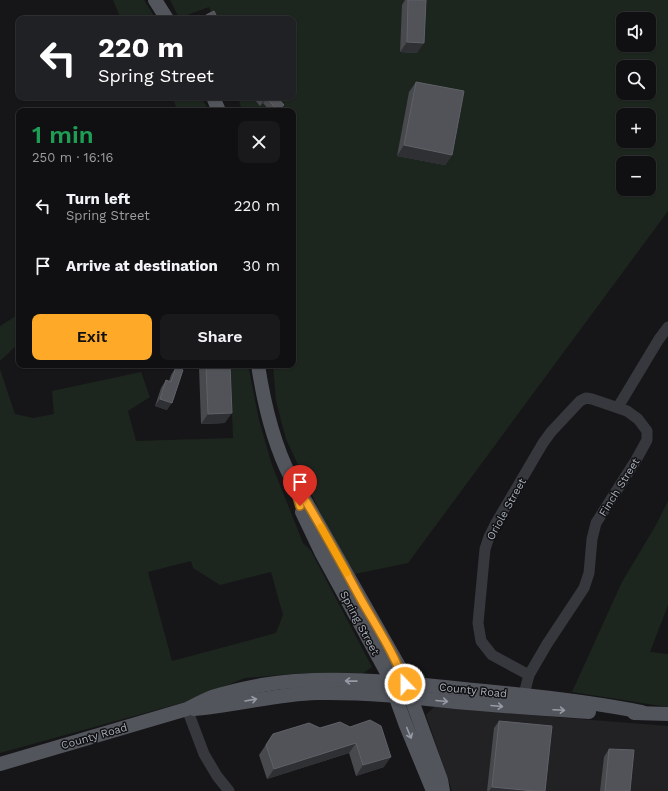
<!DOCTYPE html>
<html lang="en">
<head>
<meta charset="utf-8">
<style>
	:root { --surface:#101012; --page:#19191b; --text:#f1f3f6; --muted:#9c9d9f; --line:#303032; --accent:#fea928 }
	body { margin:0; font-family:"Work Sans",sans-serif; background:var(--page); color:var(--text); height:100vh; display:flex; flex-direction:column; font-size:15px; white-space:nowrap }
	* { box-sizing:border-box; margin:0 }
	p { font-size:13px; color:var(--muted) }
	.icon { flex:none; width:22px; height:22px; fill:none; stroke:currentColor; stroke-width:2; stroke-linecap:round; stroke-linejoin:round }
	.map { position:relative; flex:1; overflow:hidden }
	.details { position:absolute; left:16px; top:108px; width:280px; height:260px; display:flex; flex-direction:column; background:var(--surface); border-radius:8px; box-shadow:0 1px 3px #0004,0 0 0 1px var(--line) }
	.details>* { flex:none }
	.top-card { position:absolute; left:16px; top:16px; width:280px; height:84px; border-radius:8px; box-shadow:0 1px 3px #0004,0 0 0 1px var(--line); background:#202124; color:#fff; overflow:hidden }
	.tools { position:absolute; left:616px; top:12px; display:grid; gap:8px }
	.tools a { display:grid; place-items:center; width:40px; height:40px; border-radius:8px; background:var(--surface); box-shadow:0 1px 3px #0004,0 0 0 1px var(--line); font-size:20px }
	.pin { position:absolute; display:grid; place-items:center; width:34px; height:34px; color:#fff; margin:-41px -17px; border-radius:50% 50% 50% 0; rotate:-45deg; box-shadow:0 0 4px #0007 }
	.pin .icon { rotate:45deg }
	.me { position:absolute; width:44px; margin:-22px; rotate:338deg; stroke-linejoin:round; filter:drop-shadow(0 0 3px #0008) }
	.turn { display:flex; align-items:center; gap:14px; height:84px; padding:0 16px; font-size:18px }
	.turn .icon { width:52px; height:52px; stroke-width:2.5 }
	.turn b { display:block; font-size:28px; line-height:34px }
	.round { display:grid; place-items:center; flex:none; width:42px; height:42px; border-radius:8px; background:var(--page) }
	.overview { display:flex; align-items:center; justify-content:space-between; height:68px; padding:0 16px }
	h1 { font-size:24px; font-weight:600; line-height:30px; color:#1e9e55 }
	.action { display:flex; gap:8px; margin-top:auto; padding:8px 16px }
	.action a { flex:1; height:46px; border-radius:8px; background:var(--accent); color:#111; font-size:16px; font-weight:600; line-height:46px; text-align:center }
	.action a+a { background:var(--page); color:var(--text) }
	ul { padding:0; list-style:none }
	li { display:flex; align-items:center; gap:12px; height:60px; padding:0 16px }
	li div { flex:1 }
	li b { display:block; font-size:15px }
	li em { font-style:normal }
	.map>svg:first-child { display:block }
</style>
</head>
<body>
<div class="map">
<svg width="668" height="791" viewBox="0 0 668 791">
	<rect width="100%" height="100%" fill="#161618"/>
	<polygon fill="#222225" points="435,706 517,714 668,726 668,791 452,791 426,715"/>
	<g fill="#1d261e" fill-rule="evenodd">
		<polygon points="113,0 144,0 156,19 121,19"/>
		<path d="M170 0H668V211L408 563 355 574 326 525 286 439 276 401 273 365H293V111H242L238 97H293V19H213L209 7 179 18ZM623 19H649V45H623ZM623 67H649V93H623ZM623 115H649V141H623ZM623 163H649V189H623Z"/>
		<polygon points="173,97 201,97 209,111 177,111"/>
		<polygon points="19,314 19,343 0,361 0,326"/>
		<path d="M230 365H248L259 420 272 465 303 543 311 551 372 667 362 674 303 673 245 678 185 702 0 753V369L15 414 33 418 54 414 52 391 141 372 150 397 128 411 136 441 233 438ZM191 561 193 568 220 585 271 572 283 615 276 633 172 661 148 572Z"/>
		<polygon points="668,501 668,605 650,652 668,654 668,707 572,692 622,582 656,525"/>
	</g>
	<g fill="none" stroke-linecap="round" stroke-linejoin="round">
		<g stroke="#36383d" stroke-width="11">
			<polyline points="618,407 659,339 668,327"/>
			<polyline points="522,702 529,675 547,644 584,588 589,573 592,539 596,523 636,460 647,440 647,431 638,419 627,411 592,399 586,398 580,401 551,432 543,443 496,523 489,537 485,549 478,623 481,641 492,655 529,675"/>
			<polyline points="187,709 204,754 217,776 229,791"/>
		</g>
		<g stroke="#52555c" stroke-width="14">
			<polyline points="155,0 167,19"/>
			<polyline points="213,97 219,111"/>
			<path d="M258 365C264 404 273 443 291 478 296 486 301 494 306 502L400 668 441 780 443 791"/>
			<polyline points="302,512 322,554 387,673 405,723 433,791"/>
			<path d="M194 709C235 706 275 694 317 693 363 692 410 697 456 702 500 706 545 709 589 712"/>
			<polyline points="634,713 668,714"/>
			<path d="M0 764 187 709C195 705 204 700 212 697 228 692 246 688 262 685 328 674 407 683 474 690 530 695 587 701 642 712"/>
		</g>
	</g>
	<g fill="#47494d">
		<polygon points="405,0 426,0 417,53 400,52 402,5"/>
		<polygon points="206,15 218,19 203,19"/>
		<polygon points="416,82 452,155 445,165 397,156 409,92"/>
		<polygon points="257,97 277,97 280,110 279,111 270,111 263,103 260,106 255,100"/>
		<polygon points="200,365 230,365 225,423 201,424 199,367"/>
		<polygon points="176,367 167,410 155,406 161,388 166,380 169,381 171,375"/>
		<polygon points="499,721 545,791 487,791 494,728"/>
		<polygon points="340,722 384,767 356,776 349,753 267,779 259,755 273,734 320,728"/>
		<polygon points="609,749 630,791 600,791 604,757"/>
	</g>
	<g fill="#2f3033">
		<polygon points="407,42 424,43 417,53 400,52"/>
		<polygon points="267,98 263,103 260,106 263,101"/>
		<polygon points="284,105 280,110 279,111 276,111"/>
		<polygon points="404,145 452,155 445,165 397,156"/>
		<polygon points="160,399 172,403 167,410 155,406"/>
		<polygon points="232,413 225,423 201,424 208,414"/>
		<polygon points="356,743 349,753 267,779 274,769"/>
		<polygon points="391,757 384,767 356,776 363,765"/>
		<polygon points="492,787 534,791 489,791"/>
	</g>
	<g fill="#525359" stroke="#5f6168">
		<polygon points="408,0 426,0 424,43 407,42"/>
		<polygon points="214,11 218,19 208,19 206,15"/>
		<polygon points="416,82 464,91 452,155 404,145"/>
		<polygon points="260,97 277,97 284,105 277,110 267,98 263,101"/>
		<polygon points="206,365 230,365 232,413 208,414"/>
		<polygon points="176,367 183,370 172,403 160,399 166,380 171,382"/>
		<polygon points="370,720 381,726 391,757 363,765 356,743 274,769 266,745 273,734 309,723 320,728 340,722 350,727"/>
		<polygon points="499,721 552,726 545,791 534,791 492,787"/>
		<polygon points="609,749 634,750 630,791 605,791"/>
	</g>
	<defs><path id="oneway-shaft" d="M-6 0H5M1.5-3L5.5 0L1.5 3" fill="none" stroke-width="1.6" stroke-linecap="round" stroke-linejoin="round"/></defs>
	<g stroke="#969ba6">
		<use href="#oneway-shaft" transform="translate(351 681) rotate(-179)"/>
		<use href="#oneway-shaft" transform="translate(251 700) rotate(-10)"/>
		<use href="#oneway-shaft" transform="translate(442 701) rotate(5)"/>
		<use href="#oneway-shaft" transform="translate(497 706) rotate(5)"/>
		<use href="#oneway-shaft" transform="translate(559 710) rotate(3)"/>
		<use href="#oneway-shaft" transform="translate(409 733) rotate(68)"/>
	</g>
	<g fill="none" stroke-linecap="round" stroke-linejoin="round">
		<g stroke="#a56e1a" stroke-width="10">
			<path id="route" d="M300 506 292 479C318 519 340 561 363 603 378 629 395 655 405 684"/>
		</g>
		<use href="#route" stroke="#fea928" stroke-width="7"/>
		<polyline stroke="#f59e0b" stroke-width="7" points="321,527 347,573"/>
	</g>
	<g text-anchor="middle" stroke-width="3" stroke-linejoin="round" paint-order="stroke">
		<g font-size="11" fill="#a7adb9" stroke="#111113">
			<text transform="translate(619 487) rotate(-58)" y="4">Finch Street</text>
			<text transform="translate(506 509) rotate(-61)" y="4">Oriole Street</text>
			<text transform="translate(360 623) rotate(62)" y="4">Spring Street</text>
			<text transform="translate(473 690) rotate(6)" y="4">County Road</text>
			<text transform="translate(94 736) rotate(-16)" y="4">County Road</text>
		</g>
	</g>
</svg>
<div class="tools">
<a><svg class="icon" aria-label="sound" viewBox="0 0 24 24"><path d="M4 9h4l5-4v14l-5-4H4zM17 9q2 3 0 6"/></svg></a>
<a><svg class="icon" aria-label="search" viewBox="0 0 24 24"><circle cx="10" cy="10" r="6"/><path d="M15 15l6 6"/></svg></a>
<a>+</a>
<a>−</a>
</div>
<div class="pin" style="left:300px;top:506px;background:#d93025"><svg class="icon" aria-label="arrive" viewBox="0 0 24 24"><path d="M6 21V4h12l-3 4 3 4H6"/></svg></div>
<svg class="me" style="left:405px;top:684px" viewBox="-20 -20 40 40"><circle r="17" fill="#fea928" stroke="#fff" stroke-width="3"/><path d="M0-11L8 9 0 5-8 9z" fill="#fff"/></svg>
<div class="top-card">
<div class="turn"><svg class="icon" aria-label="left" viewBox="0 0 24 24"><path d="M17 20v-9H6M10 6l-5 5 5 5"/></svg><div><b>220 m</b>Spring Street</div></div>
</div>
<section class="details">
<div class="overview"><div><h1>1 min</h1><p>250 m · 16:16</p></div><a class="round"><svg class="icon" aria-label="close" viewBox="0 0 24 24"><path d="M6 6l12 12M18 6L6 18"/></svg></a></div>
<ul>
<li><svg class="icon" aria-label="left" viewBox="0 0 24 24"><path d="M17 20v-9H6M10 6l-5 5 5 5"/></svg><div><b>Turn left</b><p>Spring Street</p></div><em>220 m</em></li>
<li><svg class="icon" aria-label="arrive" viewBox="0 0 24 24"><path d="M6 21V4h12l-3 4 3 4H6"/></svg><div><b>Arrive at destination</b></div><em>30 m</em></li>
</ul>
<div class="action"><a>Exit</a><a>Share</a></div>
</section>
</div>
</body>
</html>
